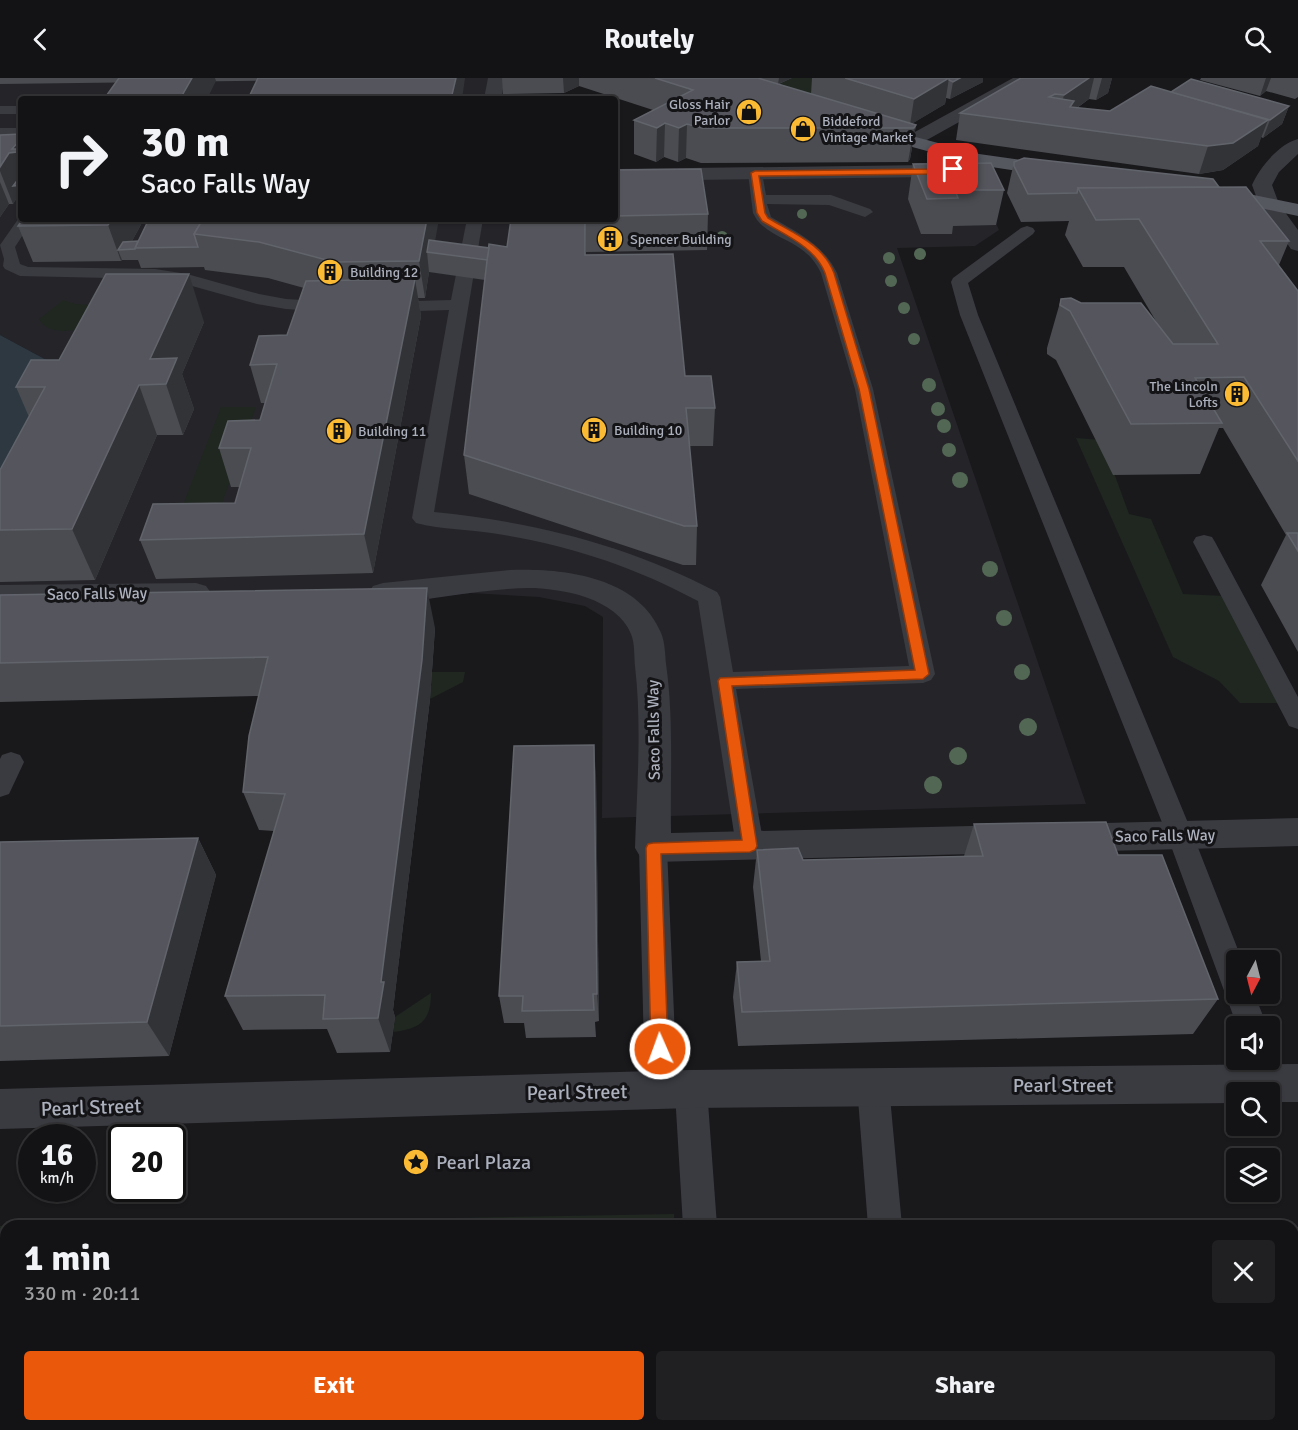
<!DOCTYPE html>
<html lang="en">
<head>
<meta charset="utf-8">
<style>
	:root { --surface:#131315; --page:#202022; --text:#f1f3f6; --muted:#9d9ea0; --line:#323234; --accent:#ea580c }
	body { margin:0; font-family:Signika,sans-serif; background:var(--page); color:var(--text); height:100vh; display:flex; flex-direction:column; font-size:22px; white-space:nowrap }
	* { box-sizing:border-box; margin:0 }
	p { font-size:20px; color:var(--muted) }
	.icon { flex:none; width:33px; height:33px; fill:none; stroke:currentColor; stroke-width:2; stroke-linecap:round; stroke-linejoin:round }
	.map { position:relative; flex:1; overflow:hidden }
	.details { position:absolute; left:0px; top:1142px; width:1299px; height:212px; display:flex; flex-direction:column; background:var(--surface); border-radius:18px 18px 0 0; box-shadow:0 2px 4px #0004,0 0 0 2px var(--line) }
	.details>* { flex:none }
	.banner { position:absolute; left:18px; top:18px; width:600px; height:126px; border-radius:6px; box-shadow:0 2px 4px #0004,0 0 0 2px var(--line); background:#131315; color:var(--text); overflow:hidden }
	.needle { width:39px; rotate:187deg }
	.fabs { position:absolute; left:1226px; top:872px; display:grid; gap:12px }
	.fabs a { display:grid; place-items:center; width:54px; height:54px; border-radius:6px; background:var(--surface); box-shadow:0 2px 4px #0004,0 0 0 2px var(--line); font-size:30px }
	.speed { position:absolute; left:18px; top:1046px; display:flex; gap:12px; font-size:30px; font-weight:700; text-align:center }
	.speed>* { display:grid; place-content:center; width:78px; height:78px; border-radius:50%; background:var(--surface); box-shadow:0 2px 4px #0004,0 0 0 2px var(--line); line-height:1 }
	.speed small { font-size:15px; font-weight:400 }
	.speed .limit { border:3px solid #111; border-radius:9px; background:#fff; color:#111 }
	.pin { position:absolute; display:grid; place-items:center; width:51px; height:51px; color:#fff; margin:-26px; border-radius:12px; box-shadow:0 3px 9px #0006 }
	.me { position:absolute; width:66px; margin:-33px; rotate:358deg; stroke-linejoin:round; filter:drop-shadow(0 0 4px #0008) }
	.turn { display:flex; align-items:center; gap:21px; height:126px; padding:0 24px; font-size:27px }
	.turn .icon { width:78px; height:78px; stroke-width:2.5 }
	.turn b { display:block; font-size:42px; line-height:51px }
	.round { display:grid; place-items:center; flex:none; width:63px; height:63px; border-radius:6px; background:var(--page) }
	.overview { display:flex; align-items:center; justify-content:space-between; height:102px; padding:0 24px }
	h1 { font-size:36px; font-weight:700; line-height:45px }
	.primary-button { display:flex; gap:12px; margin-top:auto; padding:12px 24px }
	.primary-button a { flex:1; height:69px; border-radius:6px; background:var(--accent); color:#fff; font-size:24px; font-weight:700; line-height:69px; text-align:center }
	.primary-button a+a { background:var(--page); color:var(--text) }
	header { display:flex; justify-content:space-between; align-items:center; height:78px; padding:0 24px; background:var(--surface); font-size:27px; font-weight:700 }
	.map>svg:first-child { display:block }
</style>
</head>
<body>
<header><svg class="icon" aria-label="back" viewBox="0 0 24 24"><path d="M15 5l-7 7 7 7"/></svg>Routely<svg class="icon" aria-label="search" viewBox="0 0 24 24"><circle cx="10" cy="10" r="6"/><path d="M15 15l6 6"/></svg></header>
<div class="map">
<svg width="1298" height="1352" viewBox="0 0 1298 1352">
	<rect width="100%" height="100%" fill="#19191c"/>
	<polygon fill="#252529" points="0,0 496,0 493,21 21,21 21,141 615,141 615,97 972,93 999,152 975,168 897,170 1086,726 602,740 603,539 585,528 539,519 470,515 436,519 396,530 0,533 0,397 54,286 0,257"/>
	<g fill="#1f2720">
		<polygon points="792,0 843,0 811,16 779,6"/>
		<path d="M63 222 75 226 92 227 95 249C78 251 49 260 39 241Z"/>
		<polygon points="221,329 256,329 212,454 172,455"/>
		<polygon points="1076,360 1102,362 1129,436 1151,441 1183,516 1224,518 1282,625 1240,625 1219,603 1173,579"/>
		<polygon points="432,594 465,594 463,604 430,621"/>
		<path d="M431 915C431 943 420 951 393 954L395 939Z"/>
		<polygon points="674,1136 674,1148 49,1147"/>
		<polygon points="0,1148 6,1148 6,1347 682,1347 682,1352 0,1352"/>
	</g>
	<polygon fill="#2e3841" points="0,257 54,286 0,397"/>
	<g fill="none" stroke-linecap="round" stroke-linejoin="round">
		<g fill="#3a3b41" fill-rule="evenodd">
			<rect x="0" y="28" width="21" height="8"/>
			<rect x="0" y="50" width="21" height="8"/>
			<path d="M755 91 762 95 766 117H831L870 131 873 134 865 139 829 127 767 126 771 139C798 155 823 166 837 195L873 311 935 596 931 602 923 605 736 611 764 768 760 776 750 779 740 776 736 768 698 523C635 489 569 467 498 456 471 451 442 452 416 445L412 440 449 232 384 234 378 233 375 229 378 225 384 224 451 222 467 141H483L434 434C534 444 628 467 717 514L720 519 733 594 909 588 855 311 821 195C805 161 775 164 757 142L753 135 748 95Z"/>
			<polygon points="21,137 21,141 33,141 15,169 20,186 28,189 155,191 187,196 259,216 286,221 333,224 339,225 342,229 339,233 333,234 286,231 257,226 185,206 155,201 20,198 5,191 3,188 4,181 0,167"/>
			<polygon points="1027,148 1033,150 1035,153 1033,156 968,205 978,237 1193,757 1242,882 1236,882 1236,915 1254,915 1267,948 1237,948 1167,757 960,237 951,204 953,200 1021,150"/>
			<polygon points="1204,457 1212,459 1215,464 1298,619 1298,651 1289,648 1286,642 1193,464 1196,459"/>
			<polygon points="11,674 20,677 24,684 9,716 0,719 0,681 2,677"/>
			<polygon points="653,759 663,762 667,770 677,1008 680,1000 691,996 702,1000 707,1011 717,1148 683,1148 675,1015 672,1023 661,1027 650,1023 645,1012 639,770 643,762"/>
			<polygon points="1269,969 1275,971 1289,1005 1284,1015 1273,1020 1269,1018 1269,1014 1261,1014 1248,981 1269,981"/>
			<polygon points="873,993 884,998 889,1008 902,1148 868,1148 857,1008 862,998"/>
			<polygon points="695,1347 733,1347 734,1352 696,1352"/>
		</g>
		<g fill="#3a3b41" fill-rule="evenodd">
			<polygon points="488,0 504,0 502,21 484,21"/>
			<polygon points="1013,0 1033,0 1031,4 916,68 904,68 901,64 904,60"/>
			<path d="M1298 61V76L1279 94 1272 107 1279 126 1298 152V173L1291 171 1259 126 1252 107C1260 89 1279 66 1298 61Z"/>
			<polygon points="957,84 964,86 966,90 964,94 929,99 615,103 615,91 929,87"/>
			<path d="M510 492C562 490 638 498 661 555 665 564 665 576 666 586 674 642 670 699 671 755L1014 747 1026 751 1032 761 1026 771 1014 775 653 784 641 780 635 770C637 709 642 648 635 588 634 578 635 565 631 556 617 520 561 510 528 510 479 511 432 523 383 525L373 522 368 515 373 508 383 505Z"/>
			<polygon points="196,505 206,508 211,515 206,522 196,525 0,527 0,507"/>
			<polygon points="1298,740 1298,768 1066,774 1054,770 1048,760 1054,750 1066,746"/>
			<polygon points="1298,986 1298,1024 1269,1024 1269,1014 1236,1014 1236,1025 691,1030 0,1051 0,1011 691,992"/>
		</g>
		<g fill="#565860" fill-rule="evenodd">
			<polygon points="871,47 979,76 1057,87 1064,89 1067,93 1064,97 1057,99 978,87 865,56 862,52 865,48"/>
			<polygon points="1215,109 1298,126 1298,138 1208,119 1205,115 1208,111"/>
		</g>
	</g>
	<g fill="#536755">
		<circle cx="802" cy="136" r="5"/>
		<circle cx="722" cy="159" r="6"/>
		<circle cx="920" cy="176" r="6"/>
		<circle cx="889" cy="180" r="6"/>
		<circle cx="891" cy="203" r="6"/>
		<circle cx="904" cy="230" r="6"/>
		<circle cx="914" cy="261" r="6"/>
		<circle cx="929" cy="307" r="7"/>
		<circle cx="938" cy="331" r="7"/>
		<circle cx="944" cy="348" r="7"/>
		<circle cx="949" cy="372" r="7"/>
		<circle cx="960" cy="402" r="8"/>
		<circle cx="990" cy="491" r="8"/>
		<circle cx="1004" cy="540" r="8"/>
		<circle cx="1022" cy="594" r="8"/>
		<circle cx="1028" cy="649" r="9"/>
		<circle cx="958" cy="678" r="9"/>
		<circle cx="933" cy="707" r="9"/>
	</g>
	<g fill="#4a4c51">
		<polygon points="0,0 465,0 0,6"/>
		<polygon points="502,0 792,0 779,6 811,16 812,0 983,0 983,4 950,21 946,20 945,26 911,46 916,47 910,81 908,84 701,85 686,80 678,84 664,79 656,84 634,76 634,42 653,32 579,8 564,15 503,16"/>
		<polygon points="1021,0 1112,0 1108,15 1096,22 1089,21 1077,30 1110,33 1171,14 1289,28 1282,46 1263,60 1261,59 1258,68 1223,92 1199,96 956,62 960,35"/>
		<polygon points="1201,0 1298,0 1298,19 1295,21 1266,13 1260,18 1200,2"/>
		<polygon points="21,56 21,117 18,118 13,126 9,126 0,139 0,57"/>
		<polygon points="1014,84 1219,109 1289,163 1279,187 1298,213 1298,574 1261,507 1286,457 1223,350 1219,350 1200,396 1113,397 1056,282 1047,276 1047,270 1061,221 1081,225 1157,245 1124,189 1083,189 1065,157 1069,143 1021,144 1007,115"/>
		<polygon points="913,86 1004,112 996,147 953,148 952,156 921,156 908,121"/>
		<polygon points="615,92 708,136 707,172 586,174 586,177 685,298 715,330 713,368 689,368 697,448 696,487 683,487 469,416 464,377 485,202 429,194 425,220 418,220 421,238 373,495 156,501 140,462 235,425 240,409 231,409 219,370 260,342 265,325 261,325 250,287 287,257 304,210 268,200 205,192 204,189 141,190 138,182 122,182 121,183 33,184 18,148 23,141 144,141 132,163 138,163 149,141 435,163 489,170 507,169 511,141 615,141"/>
		<polygon points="204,244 182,296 194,331 183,357 157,357 95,502 0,504 0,392 29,339 16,309 59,282"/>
		<polygon points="0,517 435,550 430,621 393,932 395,939 390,974 337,975 327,951 243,952 225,918 274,753 259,752 243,714 259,618 0,624"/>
		<polygon points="596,697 599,943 595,944 596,959 526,960 524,945 504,945 499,918"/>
		<polygon points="974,746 1118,777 1218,921 1193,956 738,968 733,919 737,884 761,883 753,809 757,772 803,782 964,778"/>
		<polygon points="198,760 216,797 169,978 0,983 0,764"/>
		<polygon points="800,1347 1293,1347 1298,1352 800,1352"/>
	</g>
	<g fill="#323337">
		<polygon points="192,0 215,0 216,3 207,21 180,21"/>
		<polygon points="456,0 465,0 462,21 451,21"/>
		<polygon points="563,0 579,0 579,8 564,15"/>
		<polygon points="779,0 792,0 778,6"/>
		<polygon points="949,0 945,26 910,47 914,21"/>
		<polygon points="960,0 983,0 983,4 950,21 953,4"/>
		<polygon points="1089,0 1094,0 1089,21 1057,44 1064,17"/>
		<polygon points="1102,0 1112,0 1108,15 1096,22"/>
		<polygon points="1266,0 1271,0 1266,13 1260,18"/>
		<polygon points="1289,28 1282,46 1263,60 1270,42"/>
		<polygon points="1268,42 1258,68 1223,92 1199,96 1208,68"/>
		<polygon points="665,45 664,79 656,84 657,50"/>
		<polygon points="687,46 686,80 678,84 679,50"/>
		<polygon points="916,47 910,81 908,84 914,50"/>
		<polygon points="21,61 21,117 18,118 13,126 0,93 0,89 9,75"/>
		<polygon points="0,104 9,126 0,139"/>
		<polygon points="112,141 144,141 127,172 118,172 122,182 121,183 108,147"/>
		<polygon points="427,141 439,141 433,175 427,174 429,194 425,220 419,183"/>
		<polygon points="585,141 586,174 586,214 585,177"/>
		<polygon points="189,196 204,244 182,296 194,331 183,357 166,306 150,281"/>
		<polygon points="415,201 421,238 373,495 364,456"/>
		<polygon points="139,307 157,357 95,502 72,451"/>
		<polygon points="427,510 435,550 430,621 393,932 395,939 390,974 378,940 381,904"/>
		<polygon points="594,667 596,697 599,943 597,916"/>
		<polygon points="198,760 216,797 169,978 147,944"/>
	</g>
	<g fill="#55565d" stroke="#62646c" stroke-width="1.5">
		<polygon points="119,0 192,0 180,21 104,21"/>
		<polygon points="258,0 456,0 451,21 248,21"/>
		<polygon points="655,0 758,0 916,47 914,50 702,50 687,46 679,50 665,45 657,50 634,42 693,12"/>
		<polygon points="845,0 949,0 914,21"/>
		<polygon points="948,0 960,0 953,4 949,2 949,0"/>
		<polygon points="1021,0 1089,0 1064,17 1055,16 1049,19 1074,23 1070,29 1110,33 1151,8 1268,42 1233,65 1208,68 960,35"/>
		<polygon points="1191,1 1289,28 1270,42 1171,14"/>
		<polygon points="21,56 21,61 12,71 19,71 17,74 9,75 0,89 0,57"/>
		<polygon points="1024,80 1213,101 1219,109 1078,110 1077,115 1028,116 1014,88 1014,84"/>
		<polygon points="991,85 1004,112 955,112 958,120 927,121 913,86"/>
		<polygon points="701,91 708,136 615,138 615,92"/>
		<polygon points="19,100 21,100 21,107 13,108"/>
		<polygon points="1246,109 1289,163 1260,163 1298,213 1298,383 1244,299 1195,300 1222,345 1131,346 1070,233 1060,227 1061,221 1071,220 1081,225 1141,225 1173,266 1218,266 1139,141 1096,142 1078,110"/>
		<polygon points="23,141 112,141 108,147 18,148"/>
		<polygon points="149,141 203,141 194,156 198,169 135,170"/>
		<polygon points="203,141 427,141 419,183 334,184 259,164 194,156"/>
		<polygon points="511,141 585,141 585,177 673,176 685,298 711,298 715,330 686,330 697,448 684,448 464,377 489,166 507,169"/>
		<polygon points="429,162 489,170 487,182 427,174"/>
		<polygon points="138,163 135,170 135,171 118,172 123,164"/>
		<polygon points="106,196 189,196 150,281 177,280 166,306 139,307 72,451 0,452 0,392 45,309 16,309 31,282 59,282"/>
		<polygon points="415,201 364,456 140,462 153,426 235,425 251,370 219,370 228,343 260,342 277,286 250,287 259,258 287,257 306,203"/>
		<polygon points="1287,455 1298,455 1298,473"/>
		<polygon points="427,510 422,582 381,904 384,904 378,940 323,941 325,917 225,918 285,716 243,714 249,658 268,579 0,585 0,517"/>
		<polygon points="594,667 597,916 593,916 594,932 522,933 523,918 499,918 514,668"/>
		<polygon points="1106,744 1118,777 1162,777 1218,921 742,934 737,884 770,883 757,772 798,770 803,782 983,778 974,746"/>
		<polygon points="198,760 147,944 0,948 0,764"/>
		<polygon points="1293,1150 1298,1150 1298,1352 811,1352 811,1347 1293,1347"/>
	</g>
	<path fill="#ea580c" stroke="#983908" stroke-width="1.5" d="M953 89 957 91 956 93 929 96 759 98 765 135 768 140C793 155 823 166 834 195L869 311 929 596 923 601 732 608 757 768 755 772 750 774 661 776 668 971 665 976 660 979 654 976 651 971 646 770 648 766 653 765 742 762 718 603 720 600 915 592 859 311 825 195C815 169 785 157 762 143L757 135 751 95 755 93 929 91Z"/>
	<defs>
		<g id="shop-disc" transform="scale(1.35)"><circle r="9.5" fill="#faba33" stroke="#141417"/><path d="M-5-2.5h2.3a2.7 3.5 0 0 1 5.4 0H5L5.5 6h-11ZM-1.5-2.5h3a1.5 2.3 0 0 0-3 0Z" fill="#111"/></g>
		<g id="building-disc" transform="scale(1.35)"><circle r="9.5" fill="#faba33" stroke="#141417"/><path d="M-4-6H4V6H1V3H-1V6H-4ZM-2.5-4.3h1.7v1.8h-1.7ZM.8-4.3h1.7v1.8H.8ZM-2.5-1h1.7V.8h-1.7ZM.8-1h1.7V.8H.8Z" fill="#111"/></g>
		<g id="sight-disc" transform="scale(1.35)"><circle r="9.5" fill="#faba33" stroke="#141417"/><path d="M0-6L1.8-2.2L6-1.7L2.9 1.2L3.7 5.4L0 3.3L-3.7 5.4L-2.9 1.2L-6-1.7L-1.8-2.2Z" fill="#111"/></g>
	</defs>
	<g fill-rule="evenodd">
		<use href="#shop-disc" x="749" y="34"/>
		<use href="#shop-disc" x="803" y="51"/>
		<use href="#building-disc" x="610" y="161"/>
		<use href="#building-disc" x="330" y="194"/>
		<use href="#building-disc" x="1237" y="316"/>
		<use href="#building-disc" x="594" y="352"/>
		<use href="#building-disc" x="339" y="353"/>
		<use href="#sight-disc" x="416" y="1084"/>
	</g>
	<g text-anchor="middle" stroke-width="6" stroke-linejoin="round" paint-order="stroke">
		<g font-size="14" fill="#abb0bc" stroke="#141417" text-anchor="start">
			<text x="730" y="31" text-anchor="end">Gloss Hair<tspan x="730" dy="16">Parlor</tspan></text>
			<text x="822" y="48">Biddeford<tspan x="822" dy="16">Vintage Market</tspan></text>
			<text x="630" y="166">Spencer Building</text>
			<text x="350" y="199">Building 12</text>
			<text x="1218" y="313" text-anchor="end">The Lincoln<tspan x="1218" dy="16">Lofts</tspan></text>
			<text x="614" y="357">Building 10</text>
			<text x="358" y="358">Building 11</text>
		</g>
		<g font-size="16" fill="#abb0bc" stroke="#141417">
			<text transform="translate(97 515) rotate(-1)" y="6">Saco Falls Way</text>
			<text transform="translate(653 652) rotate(-91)" y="6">Saco Falls Way</text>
			<text transform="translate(1165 757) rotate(-1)" y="6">Saco Falls Way</text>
		</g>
		<g font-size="20" fill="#abb0bc" stroke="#141417">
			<text x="1063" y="1014">Pearl Street</text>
			<text transform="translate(577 1014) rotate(-1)" y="7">Pearl Street</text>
			<text transform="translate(91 1029) rotate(-2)" y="7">Pearl Street</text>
		</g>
		<g font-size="20" fill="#abb0bc" stroke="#141417" text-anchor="start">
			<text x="436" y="1091">Pearl Plaza</text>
		</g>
	</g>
</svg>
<div class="fabs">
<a><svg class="needle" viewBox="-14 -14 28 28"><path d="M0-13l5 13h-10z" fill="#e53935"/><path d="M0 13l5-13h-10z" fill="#9d9ea0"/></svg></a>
<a><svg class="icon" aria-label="sound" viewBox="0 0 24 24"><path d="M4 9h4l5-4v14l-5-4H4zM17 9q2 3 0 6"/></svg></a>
<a><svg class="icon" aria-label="search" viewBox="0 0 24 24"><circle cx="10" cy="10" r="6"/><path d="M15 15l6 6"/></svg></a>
<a><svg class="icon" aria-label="layers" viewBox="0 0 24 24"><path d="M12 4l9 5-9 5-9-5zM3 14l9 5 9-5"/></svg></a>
</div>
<div class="speed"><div>16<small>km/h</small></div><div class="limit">20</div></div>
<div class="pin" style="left:953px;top:91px;background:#d93025"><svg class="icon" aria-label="arrive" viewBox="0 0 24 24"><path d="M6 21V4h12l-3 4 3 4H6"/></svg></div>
<svg class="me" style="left:660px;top:971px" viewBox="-20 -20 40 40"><circle r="17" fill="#ea580c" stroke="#fff" stroke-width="3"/><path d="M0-11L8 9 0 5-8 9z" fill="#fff"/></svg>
<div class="banner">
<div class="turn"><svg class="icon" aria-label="right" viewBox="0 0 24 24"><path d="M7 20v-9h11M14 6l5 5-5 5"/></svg><div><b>30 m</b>Saco Falls Way</div></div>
</div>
<section class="details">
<div class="overview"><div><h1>1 min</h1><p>330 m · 20:11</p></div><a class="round"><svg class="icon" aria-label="close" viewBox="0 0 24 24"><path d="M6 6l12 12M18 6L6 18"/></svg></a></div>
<div class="primary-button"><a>Exit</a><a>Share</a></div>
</section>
</div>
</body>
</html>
